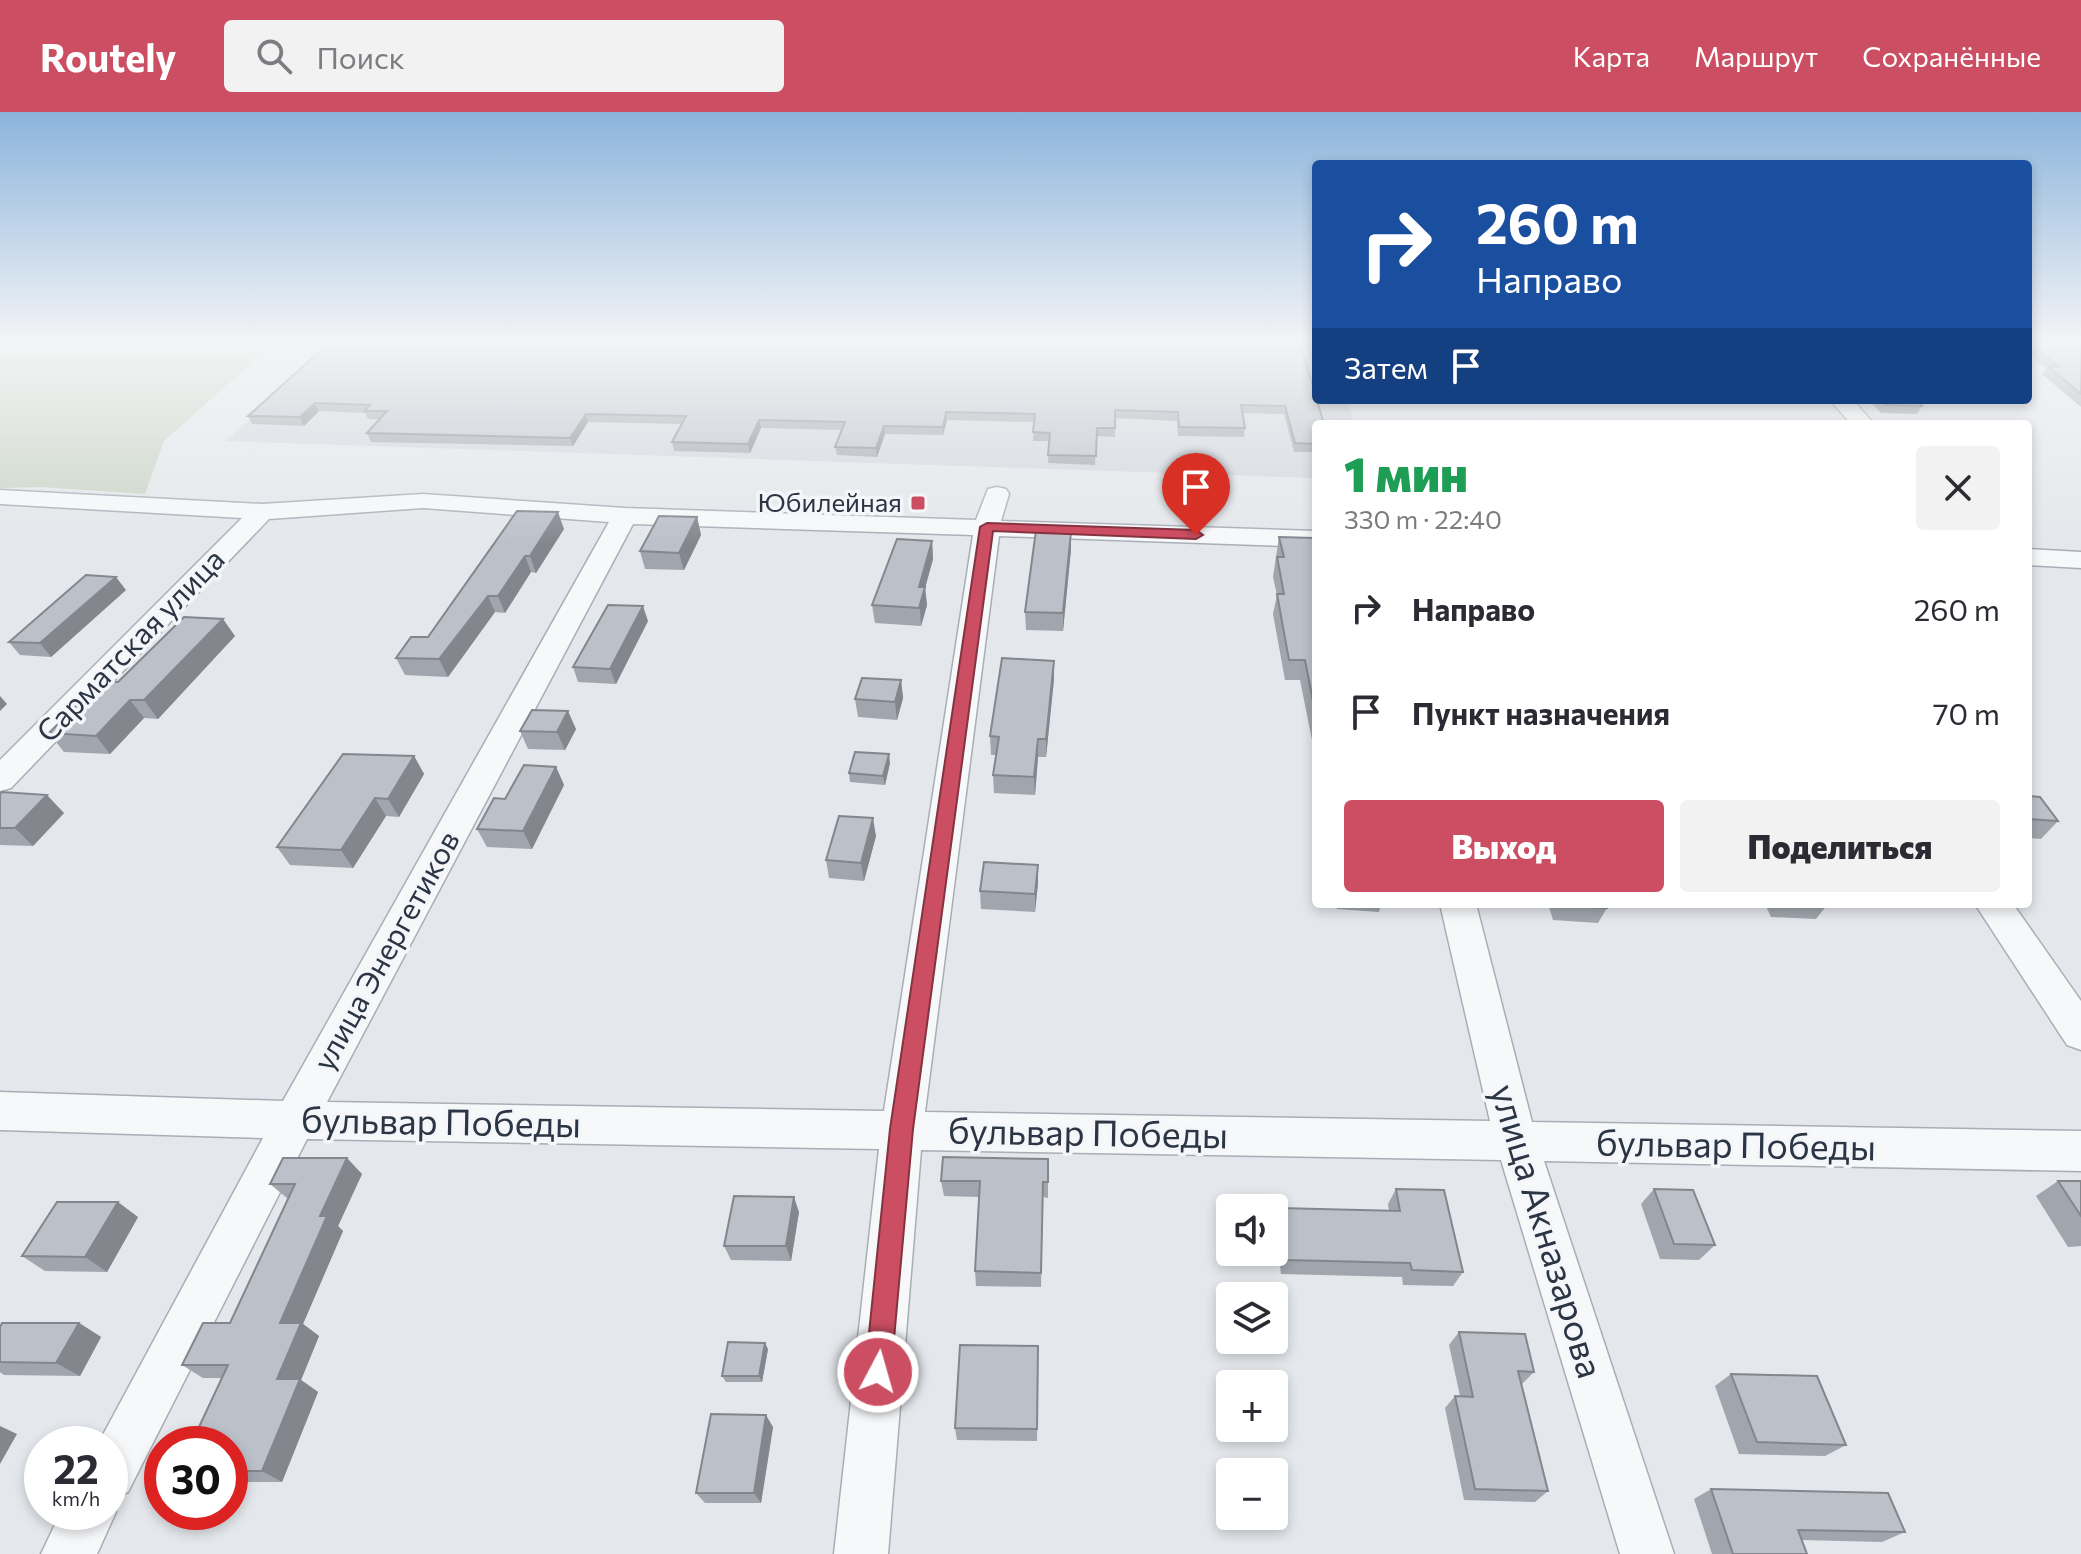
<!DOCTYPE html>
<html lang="ru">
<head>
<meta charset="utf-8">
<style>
	:root { --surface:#fff; --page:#f2f2f3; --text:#2b2b33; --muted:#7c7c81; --accent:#cb4e62 }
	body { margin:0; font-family:Commissioner,sans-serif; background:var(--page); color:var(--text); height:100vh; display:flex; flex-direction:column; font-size:30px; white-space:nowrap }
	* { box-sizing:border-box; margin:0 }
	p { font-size:26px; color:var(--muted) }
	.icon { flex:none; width:44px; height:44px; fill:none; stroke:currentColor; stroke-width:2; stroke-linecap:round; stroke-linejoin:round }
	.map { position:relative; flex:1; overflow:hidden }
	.panel { position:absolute; left:1312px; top:308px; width:720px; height:488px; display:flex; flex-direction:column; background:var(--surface); border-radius:8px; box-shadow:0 4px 12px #0003 }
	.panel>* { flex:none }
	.top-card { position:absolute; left:1312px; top:48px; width:720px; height:244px; border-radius:8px; box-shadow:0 4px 12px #0003; background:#1a4fa0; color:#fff; overflow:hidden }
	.tools { position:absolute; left:1216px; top:1082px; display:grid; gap:16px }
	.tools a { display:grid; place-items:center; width:72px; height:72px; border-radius:8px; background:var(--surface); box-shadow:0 4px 12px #0003; font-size:40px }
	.speed { position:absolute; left:24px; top:1314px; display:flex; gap:16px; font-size:40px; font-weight:700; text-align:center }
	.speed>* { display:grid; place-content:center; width:104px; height:104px; border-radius:50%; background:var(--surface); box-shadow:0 4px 12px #0003; line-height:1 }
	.speed small { font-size:20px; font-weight:400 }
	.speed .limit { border:12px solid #d22; background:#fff; color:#111 }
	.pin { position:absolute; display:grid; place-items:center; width:68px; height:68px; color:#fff; margin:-82px -34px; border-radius:50% 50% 50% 0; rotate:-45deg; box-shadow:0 0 8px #0007 }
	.pin .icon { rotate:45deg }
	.me { position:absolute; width:88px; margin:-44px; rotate:6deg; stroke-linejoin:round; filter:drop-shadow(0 0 6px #0008) }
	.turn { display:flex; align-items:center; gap:28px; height:168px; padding:0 32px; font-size:36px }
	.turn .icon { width:104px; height:104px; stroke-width:2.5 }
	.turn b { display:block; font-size:56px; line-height:68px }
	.then { display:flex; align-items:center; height:76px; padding:0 32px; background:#0003; gap:16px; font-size:30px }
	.round { display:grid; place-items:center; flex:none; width:84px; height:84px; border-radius:8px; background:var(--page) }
	.summary { display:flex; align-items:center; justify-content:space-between; height:136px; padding:0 32px }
	h1 { font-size:48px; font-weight:800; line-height:60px; color:#1e9e55 }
	.button { display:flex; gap:16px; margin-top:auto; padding:16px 32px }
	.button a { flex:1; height:92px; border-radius:8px; background:var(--accent); color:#fff; font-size:32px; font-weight:800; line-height:92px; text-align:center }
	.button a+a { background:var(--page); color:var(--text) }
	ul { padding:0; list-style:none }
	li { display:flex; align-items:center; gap:24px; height:104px; padding:0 32px }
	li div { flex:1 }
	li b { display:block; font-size:30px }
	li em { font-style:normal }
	header { display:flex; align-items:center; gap:48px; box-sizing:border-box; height:112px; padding:0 40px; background:var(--accent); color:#fff }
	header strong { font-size:38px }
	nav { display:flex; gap:44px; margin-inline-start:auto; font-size:28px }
	.search { width:560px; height:72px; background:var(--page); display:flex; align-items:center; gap:20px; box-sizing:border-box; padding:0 28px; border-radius:8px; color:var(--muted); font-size:30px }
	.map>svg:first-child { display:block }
</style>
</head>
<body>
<header>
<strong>Routely</strong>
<div class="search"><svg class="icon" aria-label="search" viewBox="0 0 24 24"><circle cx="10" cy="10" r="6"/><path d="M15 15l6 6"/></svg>Поиск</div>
<nav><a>Карта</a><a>Маршрут</a><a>Сохранённые</a></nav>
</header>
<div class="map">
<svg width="2081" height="1442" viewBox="0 0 2081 1442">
	<rect width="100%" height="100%" fill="#e4e7eb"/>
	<polygon fill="#d2d6dd" points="333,231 1316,231 1316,288 1347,288 1355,312 1316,312 1316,366 226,329"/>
	<polygon fill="#cad5c5" points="0,231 274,231 164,329 145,382 41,375 0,376"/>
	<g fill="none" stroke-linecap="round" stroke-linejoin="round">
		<g stroke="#a9aeb6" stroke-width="3">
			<g id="minor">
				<polygon points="1830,288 1853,288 1874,312 1851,312"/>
				<path d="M997 375 1006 377 1009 382 1001 409 1316 419V435L999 424 925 1000 1490 1009 1440 792H1476L1532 1010 2081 1019V1059L1544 1049 1674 1442H1620L1501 1048 921 1038 888 1442H834L879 1037 307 1027 128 1380 111 1387 116 1400 97 1442H41L61 1400H110V1332H98L263 1026 0 1018V980L283 989 609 410 423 396 269 407 11 676 0 679V648L242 406 0 392V378L262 392 423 382 625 396 976 408 988 377ZM633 412 973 423 884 999 327 990Z"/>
				<polygon points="2028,437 2081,440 2081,456 2028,453"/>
				<polygon points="1975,792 2013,792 2081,889 2081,938 2067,933"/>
			</g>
		</g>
		<use href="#minor" fill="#f7f8fa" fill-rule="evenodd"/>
	</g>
	<g fill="#a1a5ad">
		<polygon points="329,231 1300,231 1316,312 1316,340 1294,340 1284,302 1242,301 1245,316 1244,325 1178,324 1177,309 1115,306 1115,325 1096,324 1095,353 1048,351 1049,329 1033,329 1034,310 947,308 943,323 885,322 877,345 837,343 835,335 842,318 761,316 750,341 674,339 672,330 682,312 588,310 573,334 371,330 367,321 380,307 368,307 365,301 319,299 304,314 252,312 248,304"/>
		<polygon points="2028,231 2081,231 2081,295 2042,262 2046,257 2028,241"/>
		<polygon points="1869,288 1916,288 1922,294 1917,302 1881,301"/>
		<polygon points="517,399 564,417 536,461 531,460 505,501 495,500 448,565 405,563 396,546 428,525"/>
		<polygon points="697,405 701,423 684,458 645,457 640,439"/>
		<polygon points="1071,420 1071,437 1063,519 1026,518 1025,500"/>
		<polygon points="1279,425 1316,436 1316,648 1300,568 1285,568 1273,502 1277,483 1273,465"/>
		<polygon points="932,429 933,447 925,476 927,493 921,514 875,511 872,493"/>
		<polygon points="126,478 51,545 20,543 9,530"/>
		<polygon points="648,509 616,572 578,570 573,555"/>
		<polygon points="235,524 158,607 144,606 110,642 64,640 49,621 118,570"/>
		<polygon points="1054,549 1054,567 1046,645 1038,645 1035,683 994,681 993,663 996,643 991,643 990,624"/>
		<polygon points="901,568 903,586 897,608 858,605 855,587"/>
		<polygon points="576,617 565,638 528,637 520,619"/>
		<polygon points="414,644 424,662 399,705 386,704 353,756 290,753 277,735"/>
		<polygon points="890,651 885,673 850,670 849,661"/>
		<polygon points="556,655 564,673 532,737 487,735 477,717 505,687"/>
		<polygon points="0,682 64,701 33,734 0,733"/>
		<polygon points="2028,684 2058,709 2041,727 2028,726"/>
		<polygon points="876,724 864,769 829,766 826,748"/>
		<polygon points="1038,771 1035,800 981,797 980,779"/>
		<polygon points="1336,792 1381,792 1379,800 1337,797"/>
		<polygon points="1548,792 1606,792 1607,796 1598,811 1553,808"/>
		<polygon points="1765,792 1828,792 1816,807 1771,805"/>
		<polygon points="1048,1047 1048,1086 1043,1085 1041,1175 976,1174 975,1159 979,1085 944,1084 941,1069"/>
		<polygon points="362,1062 338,1114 343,1119 303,1212 319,1224 301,1268 318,1280 282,1370 230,1370 230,1332 222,1266 203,1266 182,1253 230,1211 288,1087 270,1072"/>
		<polygon points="2058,1069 2081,1069 2081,1134 2068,1135 2036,1084"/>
		<polygon points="1396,1077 1463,1160 1453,1174 1403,1173 1402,1165 1281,1162 1275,1112 1280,1096 1389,1099 1388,1092"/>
		<polygon points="1654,1077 1715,1133 1699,1148 1660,1147 1641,1092"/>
		<polygon points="799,1100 791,1149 731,1148 724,1134"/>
		<polygon points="138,1105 107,1160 45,1159 22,1144"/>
		<polygon points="79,1211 101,1225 80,1264 4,1263 0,1260 0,1215"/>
		<polygon points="1459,1220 1534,1260 1522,1272 1548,1379 1535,1390 1464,1388 1445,1296 1455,1284 1460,1284 1449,1233"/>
		<polygon points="1038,1234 1037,1329 957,1328 955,1316"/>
		<polygon points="768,1237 762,1270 726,1270 722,1264"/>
		<polygon points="1731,1262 1846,1333 1825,1344 1739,1342 1715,1274"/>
		<polygon points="773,1315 761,1391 705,1391 696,1381"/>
		<polygon points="1711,1377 1905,1420 1882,1430 1802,1428 1807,1442 1712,1442 1694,1387"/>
	</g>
	<g fill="#83868d">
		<polygon points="315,291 319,299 304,314 300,305"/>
		<polygon points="946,300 947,308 943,323 943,315"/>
		<polygon points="586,302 588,310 573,334 570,326"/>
		<polygon points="759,308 761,316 750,341 748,332"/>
		<polygon points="884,314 885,322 877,345 876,336"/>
		<polygon points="558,400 564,417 536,461 530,444"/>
		<polygon points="697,405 701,423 684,458 679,441"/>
		<polygon points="1071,420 1071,437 1063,519 1063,501"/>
		<polygon points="932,429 933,447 925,476 927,493 921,514 919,475"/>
		<polygon points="525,444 531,460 505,501 498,484"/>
		<polygon points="116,465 126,478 51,545 40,531"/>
		<polygon points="488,484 495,500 448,565 439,547"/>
		<polygon points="643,494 648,509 616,572 610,557"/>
		<polygon points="223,507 235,524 158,607 144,588"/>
		<polygon points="1054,549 1054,567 1046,645 1046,627"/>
		<polygon points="901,568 903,586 897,608 895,590"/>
		<polygon points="0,584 7,592 0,599"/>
		<polygon points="130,588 144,606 110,642 96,624"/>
		<polygon points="568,599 576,617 565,638 557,620"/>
		<polygon points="1038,627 1038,645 1035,683 1034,665"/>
		<polygon points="889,642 890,651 885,673 883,664"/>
		<polygon points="414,644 424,662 399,705 388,687"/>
		<polygon points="556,655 564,673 532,737 523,719"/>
		<polygon points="47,683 64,701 33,734 15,716"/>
		<polygon points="375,686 386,704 353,756 341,738"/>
		<polygon points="873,706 876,724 864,769 861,751"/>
		<polygon points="1038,753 1038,771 1035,800 1035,782"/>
		<polygon points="347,1046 362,1062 338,1114 343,1119 303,1212 319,1224 301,1268 318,1280 282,1370 262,1359 277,1267 280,1211 320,1104"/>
		<polygon points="794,1085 799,1100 791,1149 786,1134"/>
		<polygon points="118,1090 138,1105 107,1160 85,1145"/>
		<polygon points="79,1211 101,1225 80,1264 56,1251"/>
		<polygon points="765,1231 768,1237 762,1270 759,1264"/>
		<polygon points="766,1303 773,1315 761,1391 754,1381"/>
		<polygon points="0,1314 17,1322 0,1352"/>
	</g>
	<g fill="#bbc0c9" stroke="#83868d" stroke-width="2">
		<polygon points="329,231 1300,231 1324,312 1316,312 1316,332 1295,331 1285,294 1241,293 1245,316 1179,315 1178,300 1115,298 1115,316 1097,316 1096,344 1048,343 1050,321 1033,320 1035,302 946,300 943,315 884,314 876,336 835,335 845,310 759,308 748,332 672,330 686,304 586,302 570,326 367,321 387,299 364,299 370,293 315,291 300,305 248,304"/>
		<polygon points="2030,231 2081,231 2081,282 2048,254 2059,255"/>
		<polygon points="1881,288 1916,288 1922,294 1886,293"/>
		<polygon points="517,399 558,400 530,444 525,444 498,484 488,484 439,547 396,546 411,525 428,525"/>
		<polygon points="659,404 697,405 679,441 640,439"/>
		<polygon points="1036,418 1071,420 1063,501 1025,500"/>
		<polygon points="1279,425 1314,426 1316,436 1316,604 1305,548 1289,548 1277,482 1284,482 1277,445 1284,445"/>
		<polygon points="897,427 932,429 919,475 925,475 919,496 872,493"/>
		<polygon points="86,463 116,465 40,531 9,530"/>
		<polygon points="608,493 643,494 610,557 573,555"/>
		<polygon points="184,505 223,507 144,588 130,588 96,624 49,621 101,569 118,570"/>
		<polygon points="1002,546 1054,549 1046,627 1038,627 1034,665 993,663 999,625 990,624"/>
		<polygon points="862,566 901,568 895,590 855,587"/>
		<polygon points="532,598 568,599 557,620 520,619"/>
		<polygon points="855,640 889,642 883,664 849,661"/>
		<polygon points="343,642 414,644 388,687 375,686 341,738 277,735"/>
		<polygon points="524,653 556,655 523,719 477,717 494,686 505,687"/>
		<polygon points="2,680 47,683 15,716 0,716 0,682"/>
		<polygon points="2028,684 2040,685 2058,709 2028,707"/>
		<polygon points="839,704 873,706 861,751 826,748"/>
		<polygon points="984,750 1038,753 1035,782 980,779"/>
		<polygon points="1561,792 1606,792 1607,796 1561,793"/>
		<polygon points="943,1045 1048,1047 1048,1070 1043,1070 1041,1161 975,1159 980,1069 941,1069"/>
		<polygon points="283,1046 347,1046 320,1104 327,1104 280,1211 301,1211 277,1267 300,1267 262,1359 230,1359 230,1332 191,1332 228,1253 182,1253 203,1211 230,1211 295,1072 270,1072"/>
		<polygon points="2058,1069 2081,1069 2081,1104"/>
		<polygon points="1396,1077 1444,1078 1463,1160 1412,1158 1410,1151 1286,1148 1280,1096 1400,1099"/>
		<polygon points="1654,1077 1693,1078 1715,1133 1674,1132"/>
		<polygon points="734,1084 794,1085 786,1134 724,1134"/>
		<polygon points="57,1090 118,1090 85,1145 22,1144"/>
		<polygon points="2,1211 79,1211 56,1251 0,1250 0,1215"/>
		<polygon points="1459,1220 1525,1222 1534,1260 1518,1259 1548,1379 1475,1377 1455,1284 1473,1285"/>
		<polygon points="728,1230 765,1231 759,1264 722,1264"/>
		<polygon points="960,1233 1038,1234 1037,1317 955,1316"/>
		<polygon points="1731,1262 1817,1264 1846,1333 1757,1330"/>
		<polygon points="711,1302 766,1303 754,1381 696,1381"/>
		<polygon points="1711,1377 1888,1381 1905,1420 1798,1418 1807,1442 1733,1442"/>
	</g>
	<linearGradient id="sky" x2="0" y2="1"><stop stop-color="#8bb4dc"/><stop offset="0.53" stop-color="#f3f4f6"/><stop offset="1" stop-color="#f3f4f6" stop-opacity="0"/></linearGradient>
	<rect width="2081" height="433" fill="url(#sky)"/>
	<polygon fill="#cb4e62" stroke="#843340" stroke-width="2" points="987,411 1196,418 1203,423 1196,427 993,419 913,1017 891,1260 887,1269 878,1273 869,1269 865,1260 890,1017 980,415"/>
	<rect fill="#cb4e62" stroke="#f4f6f9" stroke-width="3" x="910" y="383" width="16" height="16" rx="4"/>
	<g text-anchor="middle" stroke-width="7" stroke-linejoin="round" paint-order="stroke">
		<g font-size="26" fill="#2c3544" stroke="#f4f6f9" text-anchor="end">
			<text x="902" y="400">Юбилейная</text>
		</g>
		<g font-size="30" fill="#2c3544" stroke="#f4f6f9">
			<text transform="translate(131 534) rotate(-46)" y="10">Сарматская улица</text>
			<text transform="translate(387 839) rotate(-61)" y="10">улица Энергетиков</text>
		</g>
		<g font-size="36" fill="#2c3544" stroke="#f4f6f9">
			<text transform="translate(441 1010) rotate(1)" y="13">бульвар Победы</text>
			<text transform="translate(1088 1021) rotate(1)" y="13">бульвар Победы</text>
			<text transform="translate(1736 1033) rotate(1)" y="13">бульвар Победы</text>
			<text transform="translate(1547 1119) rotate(73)" y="13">улица Акназарова</text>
		</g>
	</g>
</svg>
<div class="tools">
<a><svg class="icon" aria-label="sound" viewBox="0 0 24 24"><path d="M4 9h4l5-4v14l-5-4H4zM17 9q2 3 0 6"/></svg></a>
<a><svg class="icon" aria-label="layers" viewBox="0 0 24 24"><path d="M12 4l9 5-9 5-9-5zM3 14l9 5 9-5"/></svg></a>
<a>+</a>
<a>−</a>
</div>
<div class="speed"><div>22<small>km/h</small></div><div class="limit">30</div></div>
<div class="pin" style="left:1196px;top:423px;background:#d93025"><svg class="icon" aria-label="arrive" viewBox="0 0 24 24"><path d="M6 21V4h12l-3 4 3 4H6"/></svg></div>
<svg class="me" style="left:878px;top:1260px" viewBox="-20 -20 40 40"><circle r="17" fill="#cb4e62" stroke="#fff" stroke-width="3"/><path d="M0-11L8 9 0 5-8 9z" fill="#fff"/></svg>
<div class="top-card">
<div class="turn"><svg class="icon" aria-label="right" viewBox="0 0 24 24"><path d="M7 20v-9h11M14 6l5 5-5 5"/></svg><div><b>260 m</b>Направо</div></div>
<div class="then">Затем<svg class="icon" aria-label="arrive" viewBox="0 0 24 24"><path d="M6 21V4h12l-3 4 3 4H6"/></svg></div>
</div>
<section class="panel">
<div class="summary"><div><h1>1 мин</h1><p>330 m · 22:40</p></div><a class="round"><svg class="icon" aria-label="close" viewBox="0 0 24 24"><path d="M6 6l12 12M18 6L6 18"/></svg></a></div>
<ul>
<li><svg class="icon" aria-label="right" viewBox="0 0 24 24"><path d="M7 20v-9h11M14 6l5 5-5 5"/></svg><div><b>Направо</b></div><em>260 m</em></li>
<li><svg class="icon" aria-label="arrive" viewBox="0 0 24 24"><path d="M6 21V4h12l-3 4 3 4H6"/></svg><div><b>Пункт назначения</b></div><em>70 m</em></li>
</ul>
<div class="button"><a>Выход</a><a>Поделиться</a></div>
</section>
</div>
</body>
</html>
